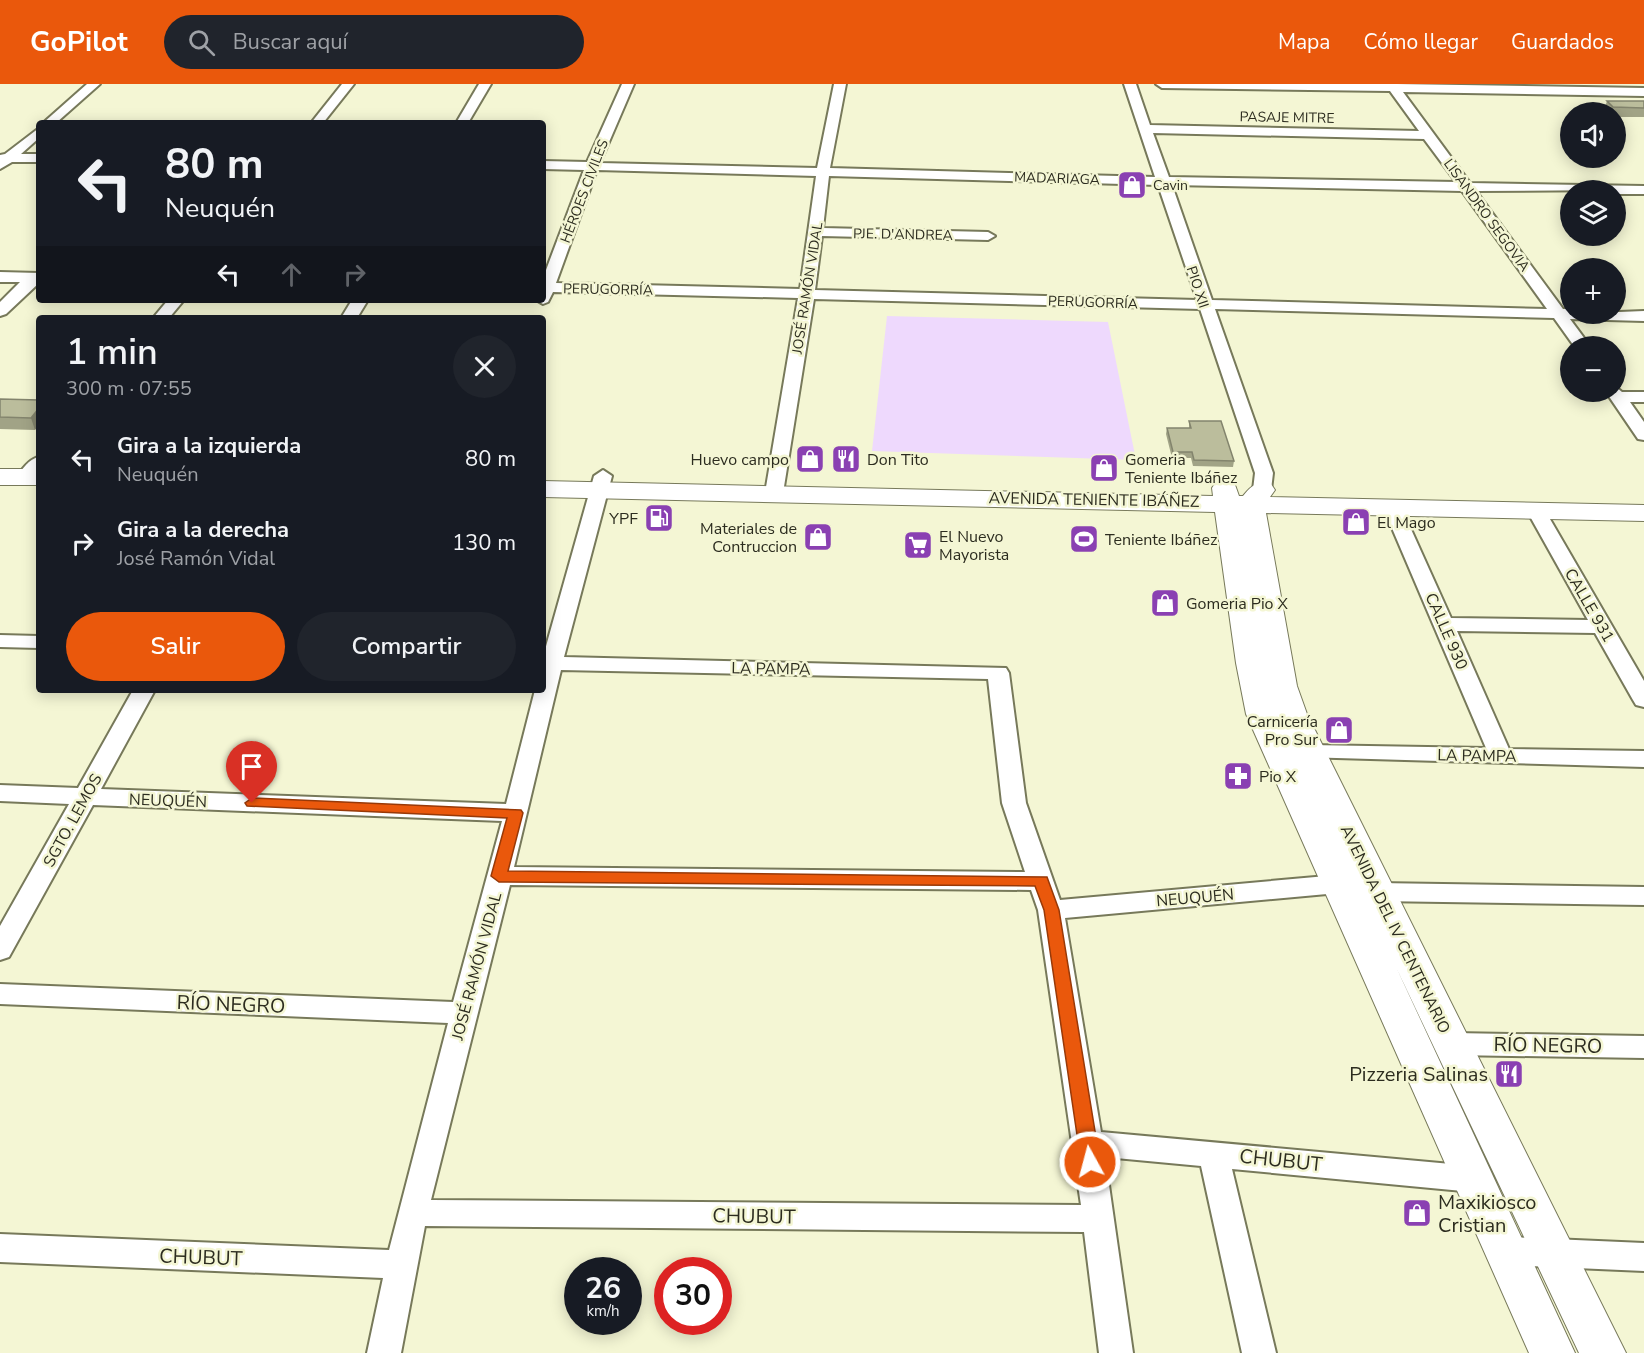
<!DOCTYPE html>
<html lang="es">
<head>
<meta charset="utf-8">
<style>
	:root { --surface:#171b24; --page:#20242c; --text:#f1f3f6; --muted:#9ea1a6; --accent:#ea580c }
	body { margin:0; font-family:"Nunito Sans",sans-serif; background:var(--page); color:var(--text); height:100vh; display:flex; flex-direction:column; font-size:22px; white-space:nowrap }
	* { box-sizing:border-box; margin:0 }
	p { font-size:20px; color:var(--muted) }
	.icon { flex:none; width:33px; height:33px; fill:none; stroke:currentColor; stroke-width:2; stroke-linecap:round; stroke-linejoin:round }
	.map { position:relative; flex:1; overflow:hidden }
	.details { position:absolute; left:36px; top:231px; width:510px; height:378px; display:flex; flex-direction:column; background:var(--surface); border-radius:6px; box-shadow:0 3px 15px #0003 }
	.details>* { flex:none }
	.hud { position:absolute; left:36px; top:36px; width:510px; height:183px; border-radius:6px; box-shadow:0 3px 15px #0003; background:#171b24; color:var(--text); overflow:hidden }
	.buttons { position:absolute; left:1560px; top:18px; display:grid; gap:12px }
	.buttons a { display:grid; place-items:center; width:66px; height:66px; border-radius:50%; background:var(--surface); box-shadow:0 3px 15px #0003; font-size:30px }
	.speed { position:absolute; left:564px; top:1173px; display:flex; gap:12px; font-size:30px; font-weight:700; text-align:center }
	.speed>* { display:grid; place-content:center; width:78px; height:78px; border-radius:50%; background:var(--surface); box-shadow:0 3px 15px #0003; line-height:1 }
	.speed small { font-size:15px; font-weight:400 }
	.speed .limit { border:9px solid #d22; background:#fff; color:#111 }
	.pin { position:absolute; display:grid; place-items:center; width:51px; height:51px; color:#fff; margin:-62px -26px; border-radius:50% 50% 50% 0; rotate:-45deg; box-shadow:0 0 6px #0007 }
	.pin .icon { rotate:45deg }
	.me { position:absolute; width:66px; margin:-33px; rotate:353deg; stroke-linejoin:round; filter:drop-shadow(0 0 4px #0008) }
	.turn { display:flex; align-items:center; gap:21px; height:126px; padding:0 30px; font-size:27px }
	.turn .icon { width:78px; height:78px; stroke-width:2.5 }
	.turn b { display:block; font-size:42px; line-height:51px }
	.lanes { display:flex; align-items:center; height:57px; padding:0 30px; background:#0003; justify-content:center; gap:30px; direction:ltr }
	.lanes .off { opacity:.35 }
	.round { display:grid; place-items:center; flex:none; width:63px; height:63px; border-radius:32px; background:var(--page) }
	.overview { display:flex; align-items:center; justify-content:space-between; height:102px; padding:0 30px }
	h1 { font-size:36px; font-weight:600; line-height:45px }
	.cta { display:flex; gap:12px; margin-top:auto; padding:12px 30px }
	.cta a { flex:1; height:69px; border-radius:36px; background:var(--accent); color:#fff; font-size:24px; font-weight:600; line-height:69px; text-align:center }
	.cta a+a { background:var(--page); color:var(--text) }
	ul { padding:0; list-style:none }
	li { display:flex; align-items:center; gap:18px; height:84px; padding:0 30px }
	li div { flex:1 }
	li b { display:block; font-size:22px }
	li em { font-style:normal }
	header { display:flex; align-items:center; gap:36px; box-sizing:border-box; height:84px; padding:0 30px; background:var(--accent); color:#fff }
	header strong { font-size:28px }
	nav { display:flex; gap:33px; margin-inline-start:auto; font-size:21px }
	.search { width:420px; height:54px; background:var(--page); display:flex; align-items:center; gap:15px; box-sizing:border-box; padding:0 21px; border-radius:33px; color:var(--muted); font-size:22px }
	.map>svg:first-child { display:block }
</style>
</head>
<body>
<header>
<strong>GoPilot</strong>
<div class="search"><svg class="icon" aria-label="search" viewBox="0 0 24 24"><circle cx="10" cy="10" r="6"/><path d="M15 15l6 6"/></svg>Buscar aquí</div>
<nav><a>Mapa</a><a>Cómo llegar</a><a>Guardados</a></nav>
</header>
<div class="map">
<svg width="1644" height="1269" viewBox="0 0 1644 1269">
	<rect width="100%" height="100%" fill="#f4f6d4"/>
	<polygon fill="#eed9fd" points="887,232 1108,238 1136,376 872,367"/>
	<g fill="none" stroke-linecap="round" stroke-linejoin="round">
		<g stroke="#77795a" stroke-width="4">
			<g id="minor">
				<polygon points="87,0 100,0 56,39 43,39"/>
				<polygon points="342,0 354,0 323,39 311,39"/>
				<polygon points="479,0 491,0 468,39 456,39"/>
				<path d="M622 0H634L600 79 817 84 834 0H846L830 84 1155 93 1124 0H1136L1150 41 1419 47 1390 7 1162 4 1156 0H1397L1644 4V12L1403 8 1470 99 1644 102V110H1616V106L1476 107 1563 225H1570V230L1644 227V237L1570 235 1590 262H1574L1554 234 1215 225 1273 389 1271 406 1262 412 1253 406 1255 389 1200 225 814 215 783 409 774 415 765 409 798 214 553 208 548 218 543 220 536 216H543V194L584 86 543 85V77L587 78ZM1153 49 1424 55 1456 98 1169 93ZM597 86 816 92 800 205 556 199ZM829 92 1158 101 1197 216 815 206 822 152 988 156 995 152 988 148 823 144ZM1172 101 1462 107 1547 225 1212 216Z"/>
				<polygon points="39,44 39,54 21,70 39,70 39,78 12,78 0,85 0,71 5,70"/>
				<polygon points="0,188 39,189 39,199 6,230 0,232 0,218 20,198 0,198"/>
				<polygon points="168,216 184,216 169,234 153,234"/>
				<polygon points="352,216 368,216 357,234 341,234"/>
				<polygon points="1616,303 1622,308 1644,308 1644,318 1630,318 1644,338 1644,356 1638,355 1606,308 1616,308"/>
				<path d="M39 373V389L33 397H19L17 393C22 385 29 375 39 373Z"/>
				<path d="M603 386 612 392 564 573 1006 584 1009 589 1026 719 1060 816 1338 791 1347 794 1351 800 1347 806 1338 809 1065 834 1101 1048 1473 1082 1484 1086 1488 1095 1484 1104 1473 1108 1232 1085 1276 1269H1242L1201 1082 1105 1073 1133 1269H1099L1084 1148 425 1142 401 1269H367L383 1194 0 1178V1150L389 1166 448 939 0 920V900L453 918 502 737 93 721 9 873 0 876V842L69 720 0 717V701L78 704 133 606H155L101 705 506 720 535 606H543V573L594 392ZM561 586 988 595 1002 719 1025 788 514 783ZM510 801 1031 806 1038 826 1081 1121 431 1116Z"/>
				<polygon points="1392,417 1401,423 1451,534 1588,536 1527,427 1536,421 1543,423 1644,597 1644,623 1636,621 1633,616 1595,549 1457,547 1509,665 1644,667 1644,683 1302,673 1298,668 1302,663 1310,661 1486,664 1383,423"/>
				<polygon points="0,551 39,552 39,564 0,563"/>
				<polygon points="1377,799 1644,803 1644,821 1377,817 1368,814 1364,808 1368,802"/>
				<polygon points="1453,949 1644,952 1644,974 1453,971 1443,968 1439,960 1443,952"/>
				<polygon points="1506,1153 1644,1159 1644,1187 1506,1181 1495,1177 1490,1167 1495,1157"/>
			</g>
		</g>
		<g stroke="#77795a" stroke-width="2">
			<g id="secondary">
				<rect x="0" y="385" width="39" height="16"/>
				<path d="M1225 396 1234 398 1239 412H1243C1252 401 1257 397 1271 400L1275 406 1270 413 1644 421V437L1266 429 1297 602 1307 630 1626 1269H1579L1396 883 1575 1269H1529L1246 630 1236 579 1215 428 543 413V397L1213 412 1212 404 1216 398Z"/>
			</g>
		</g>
		<use href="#minor" fill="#fff" fill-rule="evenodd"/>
		<use href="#secondary" fill="#fff" fill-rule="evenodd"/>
	</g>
	<g fill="#a1a386">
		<polygon points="1607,17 1644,17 1644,33 1616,33 1616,28 1607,28 1604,26"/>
		<polygon points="0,315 39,316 35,346 0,345"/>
		<polygon points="1189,337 1234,377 1233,383 1193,382 1191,374 1172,374 1166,350 1167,344 1189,344"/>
	</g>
	<polygon fill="#83846d" points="39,324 39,341 35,346 31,334"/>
	<g fill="#bbbd9c" stroke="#83846d" stroke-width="1.5">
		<polygon points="1607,17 1644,17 1644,24 1613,23"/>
		<polygon points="0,315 39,316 39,324 31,334 0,333"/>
		<polygon points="1189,337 1221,337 1234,377 1194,376 1192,368 1173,368 1167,344 1191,344"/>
	</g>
	<polygon fill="#ea580c" stroke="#983908" stroke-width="1.5" points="252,714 521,726 523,729 508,787 1047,793 1059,826 1100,1078 1097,1084 1090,1086 1084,1084 1081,1078 1044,826 1035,802 499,798 491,792 507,734 247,722 245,719"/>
	<defs>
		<g id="shop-square" transform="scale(1.5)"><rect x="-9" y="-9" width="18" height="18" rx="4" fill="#8a40b2" stroke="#f4f6d4"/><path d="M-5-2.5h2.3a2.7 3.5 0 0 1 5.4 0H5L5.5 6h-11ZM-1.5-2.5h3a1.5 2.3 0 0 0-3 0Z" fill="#fff"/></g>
		<g id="restaurant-square" transform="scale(1.5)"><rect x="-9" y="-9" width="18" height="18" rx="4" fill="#8a40b2" stroke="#f4f6d4"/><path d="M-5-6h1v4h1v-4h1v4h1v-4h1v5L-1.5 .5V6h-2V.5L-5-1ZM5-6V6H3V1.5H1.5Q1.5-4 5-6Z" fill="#fff"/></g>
		<g id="fuel-square" transform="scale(1.5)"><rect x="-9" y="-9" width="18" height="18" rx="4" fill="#8a40b2" stroke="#f4f6d4"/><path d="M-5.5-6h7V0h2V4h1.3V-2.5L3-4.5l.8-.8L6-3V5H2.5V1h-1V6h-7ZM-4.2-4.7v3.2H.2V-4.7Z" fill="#fff"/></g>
		<g id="stadium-square" transform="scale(1.5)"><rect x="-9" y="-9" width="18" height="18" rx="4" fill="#8a40b2" stroke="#f4f6d4"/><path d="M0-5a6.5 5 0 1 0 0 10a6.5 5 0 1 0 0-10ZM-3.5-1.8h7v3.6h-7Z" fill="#fff"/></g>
		<g id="supermarket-square" transform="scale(1.5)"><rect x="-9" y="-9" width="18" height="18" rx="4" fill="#8a40b2" stroke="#f4f6d4"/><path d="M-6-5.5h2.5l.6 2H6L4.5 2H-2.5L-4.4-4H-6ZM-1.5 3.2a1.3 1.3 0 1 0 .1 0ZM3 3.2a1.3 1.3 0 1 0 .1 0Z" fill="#fff"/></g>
		<g id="pharmacy-square" transform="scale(1.5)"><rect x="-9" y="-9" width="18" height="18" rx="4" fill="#8a40b2" stroke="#f4f6d4"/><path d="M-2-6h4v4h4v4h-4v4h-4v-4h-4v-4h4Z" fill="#fff"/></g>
	</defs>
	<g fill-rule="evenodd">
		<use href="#shop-square" x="1132" y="101"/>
		<use href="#shop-square" x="810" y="375"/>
		<use href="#restaurant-square" x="846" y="375"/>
		<use href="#shop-square" x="1104" y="384"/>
		<use href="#fuel-square" x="659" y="434"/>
		<use href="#shop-square" x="1356" y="438"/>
		<use href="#shop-square" x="818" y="453"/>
		<use href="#stadium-square" x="1084" y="455"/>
		<use href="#supermarket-square" x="918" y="461"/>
		<use href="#shop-square" x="1165" y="519"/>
		<use href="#shop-square" x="1339" y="646"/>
		<use href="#pharmacy-square" x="1238" y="692"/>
		<use href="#restaurant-square" x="1509" y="990"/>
		<use href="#shop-square" x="1417" y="1129"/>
	</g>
	<g text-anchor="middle" stroke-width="5" stroke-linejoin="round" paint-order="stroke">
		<g font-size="14" fill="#2c2c1f" stroke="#f4f6d4">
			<text transform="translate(1287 33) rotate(1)" y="5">PASAJE MITRE</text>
			<text transform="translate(1057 94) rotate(2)" y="5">MADARIAGA</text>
			<text transform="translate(584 107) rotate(-69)" y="5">HÉROES CIVILES</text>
			<text transform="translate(1487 131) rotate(54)" y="5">LISANDRO SEGOVIA</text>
			<text transform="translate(903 150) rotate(1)" y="5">PJE. D'ANDREA</text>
			<text transform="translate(1198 203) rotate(72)" y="5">PIO XII</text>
			<text transform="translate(807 204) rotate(-81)" y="5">JOSÉ RAMÓN VIDAL</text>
			<text transform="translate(608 205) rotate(1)" y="5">PERUGORRÍA</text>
			<text transform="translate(1093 218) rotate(2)" y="5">PERUGORRÍA</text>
		</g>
		<g font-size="14" fill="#2c2c1f" stroke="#f4f6d4" text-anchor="start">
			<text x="1153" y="106">Cavin</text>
		</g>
		<g font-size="16" fill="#2c2c1f" stroke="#f4f6d4" text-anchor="start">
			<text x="789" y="381" text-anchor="end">Huevo campo</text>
			<text x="867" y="381">Don Tito</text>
			<text x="1125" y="381">Gomeria<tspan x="1125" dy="18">Teniente Ibáñez</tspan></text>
			<text x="638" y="440" text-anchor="end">YPF</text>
			<text x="1377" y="444">El Mago</text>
			<text x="797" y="450" text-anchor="end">Materiales de<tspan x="797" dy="18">Contruccion</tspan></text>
			<text x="939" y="458">El Nuevo<tspan x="939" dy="18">Mayorista</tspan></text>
			<text x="1105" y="461">Teniente Ibáñez</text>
			<text x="1186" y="525">Gomeria Pio X</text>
			<text x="1318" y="643" text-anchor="end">Carnicería<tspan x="1318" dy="18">Pro Sur</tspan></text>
			<text x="1259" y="698">Pio X</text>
		</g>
		<g font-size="16" fill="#2c2c1f" stroke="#f4f6d4">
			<text transform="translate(1094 415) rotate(1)" y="6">AVENIDA TENIENTE IBÁÑEZ</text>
			<text transform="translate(1590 521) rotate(60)" y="6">CALLE 931</text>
			<text transform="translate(1447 547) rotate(66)" y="6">CALLE 930</text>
			<text transform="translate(771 584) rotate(1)" y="6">LA PAMPA</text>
			<text transform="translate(1477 671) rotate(1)" y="6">LA PAMPA</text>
			<text transform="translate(168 716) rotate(2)" y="6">NEUQUÉN</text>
			<text transform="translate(72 736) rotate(-61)" y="6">SGTO. LEMOS</text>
			<text transform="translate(1195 813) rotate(-5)" y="6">NEUQUÉN</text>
			<text transform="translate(1396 845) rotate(64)" y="6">AVENIDA DEL IV CENTENARIO</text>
			<text transform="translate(476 882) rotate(-75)" y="6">JOSÉ RAMÓN VIDAL</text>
		</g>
		<g font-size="20" fill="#2c2c1f" stroke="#f4f6d4">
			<text transform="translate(231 920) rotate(2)" y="7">RÍO NEGRO</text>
			<text transform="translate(1548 961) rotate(1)" y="7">RÍO NEGRO</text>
			<text transform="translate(1281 1076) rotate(6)" y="7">CHUBUT</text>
			<text transform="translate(754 1132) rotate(1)" y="7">CHUBUT</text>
			<text transform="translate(201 1173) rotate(2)" y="7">CHUBUT</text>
		</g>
		<g font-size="20" fill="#2c2c1f" stroke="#f4f6d4" text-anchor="end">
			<text x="1488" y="997">Pizzeria Salinas</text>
			<text x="1438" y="1125" text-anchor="start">Maxikiosco<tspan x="1438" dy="23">Cristian</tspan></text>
		</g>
	</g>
</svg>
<div class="buttons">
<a><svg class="icon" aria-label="sound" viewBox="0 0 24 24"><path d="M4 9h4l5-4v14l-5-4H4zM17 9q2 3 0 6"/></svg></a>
<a><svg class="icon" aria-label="layers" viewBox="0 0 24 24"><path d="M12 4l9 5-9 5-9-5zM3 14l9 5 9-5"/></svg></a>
<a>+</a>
<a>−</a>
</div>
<div class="speed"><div>26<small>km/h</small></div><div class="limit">30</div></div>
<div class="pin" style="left:252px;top:719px;background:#d93025"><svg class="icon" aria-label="arrive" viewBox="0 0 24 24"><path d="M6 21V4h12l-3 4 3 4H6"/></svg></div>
<svg class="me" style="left:1090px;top:1078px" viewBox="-20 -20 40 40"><circle r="17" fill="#ea580c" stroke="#fff" stroke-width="3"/><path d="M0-11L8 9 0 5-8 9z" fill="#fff"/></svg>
<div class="hud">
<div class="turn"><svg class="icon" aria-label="left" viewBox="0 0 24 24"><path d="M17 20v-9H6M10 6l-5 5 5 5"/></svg><div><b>80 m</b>Neuquén</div></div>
<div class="lanes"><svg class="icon" aria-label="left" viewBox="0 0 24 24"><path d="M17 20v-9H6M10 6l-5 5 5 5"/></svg><svg class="icon off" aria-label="ahead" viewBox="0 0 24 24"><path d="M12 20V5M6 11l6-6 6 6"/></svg><svg class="icon off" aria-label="right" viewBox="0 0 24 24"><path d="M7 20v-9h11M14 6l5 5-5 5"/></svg></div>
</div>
<section class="details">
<div class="overview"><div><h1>1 min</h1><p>300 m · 07:55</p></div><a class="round"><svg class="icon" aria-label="close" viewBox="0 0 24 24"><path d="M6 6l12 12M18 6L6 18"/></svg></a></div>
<ul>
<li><svg class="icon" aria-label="left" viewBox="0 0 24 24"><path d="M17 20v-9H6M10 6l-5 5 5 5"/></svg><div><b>Gira a la izquierda</b><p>Neuquén</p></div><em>80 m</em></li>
<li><svg class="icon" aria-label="right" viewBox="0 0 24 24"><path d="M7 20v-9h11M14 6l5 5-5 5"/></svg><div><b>Gira a la derecha</b><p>José Ramón Vidal</p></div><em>130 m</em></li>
</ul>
<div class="cta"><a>Salir</a><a>Compartir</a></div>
</section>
</div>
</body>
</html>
